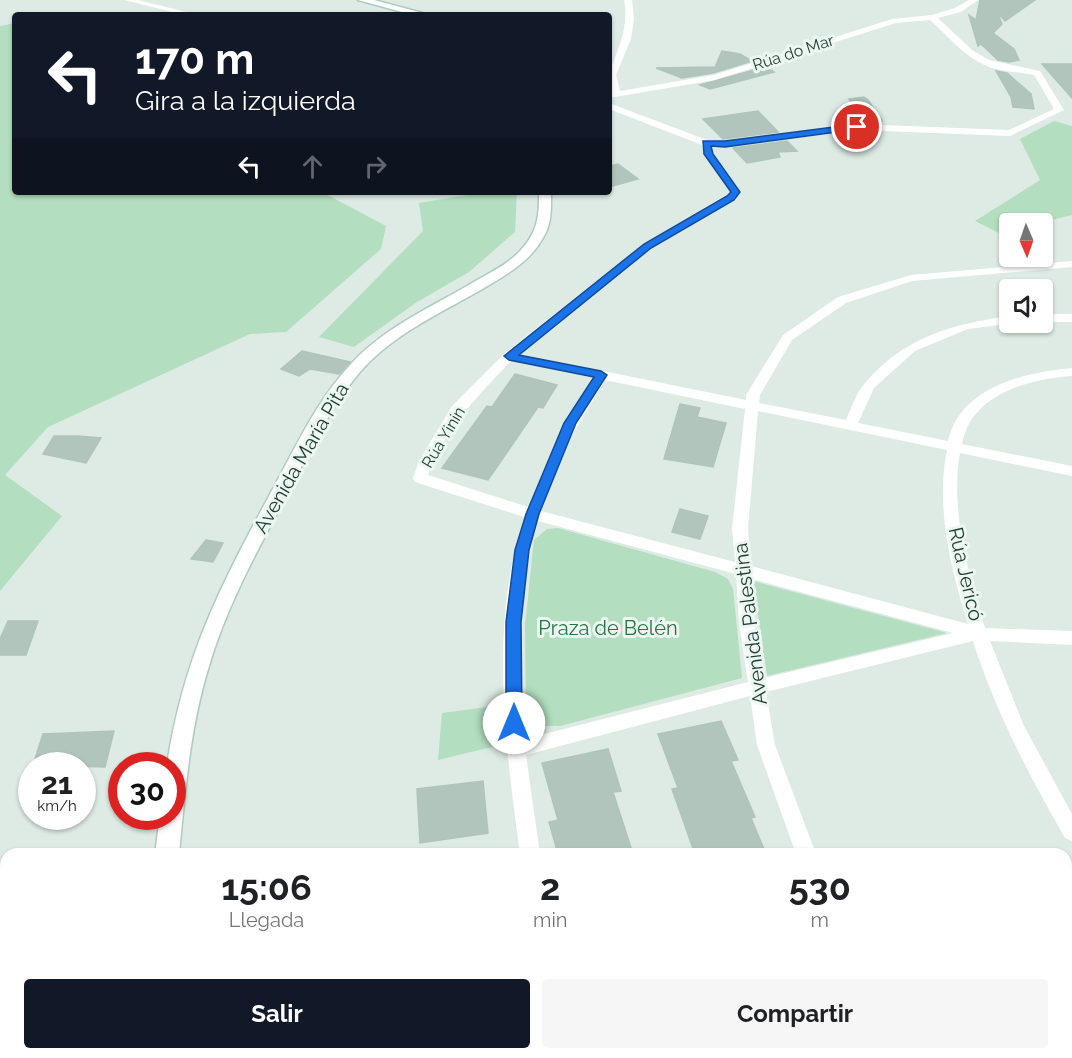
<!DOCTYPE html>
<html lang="es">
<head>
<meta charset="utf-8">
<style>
	:root { --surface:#fff; --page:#f6f6f6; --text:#202124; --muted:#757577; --accent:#111827 }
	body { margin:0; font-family:Raleway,sans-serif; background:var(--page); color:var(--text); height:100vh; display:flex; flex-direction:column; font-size:22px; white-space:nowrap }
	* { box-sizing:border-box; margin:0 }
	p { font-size:20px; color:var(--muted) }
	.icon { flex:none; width:33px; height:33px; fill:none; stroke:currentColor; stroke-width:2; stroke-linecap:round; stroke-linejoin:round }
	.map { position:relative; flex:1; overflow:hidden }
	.side { position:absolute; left:0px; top:848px; width:1072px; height:212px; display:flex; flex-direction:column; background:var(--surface); border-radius:18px 18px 0 0; box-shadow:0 2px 4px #0004 }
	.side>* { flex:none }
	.top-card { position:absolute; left:12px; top:12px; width:600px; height:183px; border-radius:6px; box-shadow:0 2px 4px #0004; background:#111827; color:#fff; overflow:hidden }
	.needle { width:39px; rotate:178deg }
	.fabs { position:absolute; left:999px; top:213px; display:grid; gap:12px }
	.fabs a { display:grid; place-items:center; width:54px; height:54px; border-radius:6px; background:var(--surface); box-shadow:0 2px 4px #0004; font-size:30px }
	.speed { position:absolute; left:18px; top:752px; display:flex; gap:12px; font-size:30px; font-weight:700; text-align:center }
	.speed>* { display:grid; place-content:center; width:78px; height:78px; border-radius:50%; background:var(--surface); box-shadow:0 2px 4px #0004; line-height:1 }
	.speed small { font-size:15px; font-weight:400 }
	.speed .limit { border:9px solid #d22; background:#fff; color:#111 }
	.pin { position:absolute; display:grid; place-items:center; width:51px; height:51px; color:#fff; margin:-26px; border:3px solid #fff; border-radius:50%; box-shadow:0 2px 6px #0007 }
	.me { position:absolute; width:66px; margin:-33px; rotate:0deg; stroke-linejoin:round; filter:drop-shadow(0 0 4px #0008) }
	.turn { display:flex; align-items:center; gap:21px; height:126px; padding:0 24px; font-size:27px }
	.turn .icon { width:78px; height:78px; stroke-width:2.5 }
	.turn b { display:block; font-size:42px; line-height:51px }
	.lanes { display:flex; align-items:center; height:57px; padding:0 24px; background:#0003; justify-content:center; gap:30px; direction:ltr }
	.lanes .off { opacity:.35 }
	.eta { display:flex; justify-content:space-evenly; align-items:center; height:102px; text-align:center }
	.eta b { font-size:36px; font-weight:700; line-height:42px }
	.button { display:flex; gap:12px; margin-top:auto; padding:12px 24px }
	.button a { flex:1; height:69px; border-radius:6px; background:var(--accent); color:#fff; font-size:24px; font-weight:700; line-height:69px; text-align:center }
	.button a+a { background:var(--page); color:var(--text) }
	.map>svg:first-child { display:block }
</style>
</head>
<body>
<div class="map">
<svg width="1072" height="1058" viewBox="0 0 1072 1058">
	<rect width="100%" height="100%" fill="#ddebe4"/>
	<g fill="#b3debf">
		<polygon points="15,23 15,192 322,192 386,226 381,249 286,332 250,334 48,427 5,475 62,516 0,591 0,26"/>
		<polygon points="1054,121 1072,126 1072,215 1040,223 1010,224 1009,232 1001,234 975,221 1040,180 1020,139"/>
		<polygon points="485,192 517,192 515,232 469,272 417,302 354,347 319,337 423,231 419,203"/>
		<polygon points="558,528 715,572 728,579 733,589 742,678 560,726 540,726 526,718 525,625 534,540 547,529"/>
		<polygon points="753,581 947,633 767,676"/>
		<polygon points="495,706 496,746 438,760 442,713"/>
		<polygon points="354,1053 429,1053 430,1058 355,1058"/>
	</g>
	<g fill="#b2c5bd" stroke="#afc4bc" stroke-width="1.5">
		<polygon points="980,0 1035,0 1005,21 997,12 1002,24 993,33 1014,49 1019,60 1009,62 998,60 981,44 978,46 969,15 976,20"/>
		<polygon points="722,51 740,54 752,61 713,73 682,78 656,68 715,67"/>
		<polygon points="1042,64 1072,64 1072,98"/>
		<polygon points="765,67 774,72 710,89 700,85"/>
		<polygon points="996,71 1007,73 1031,94 1034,109 1013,107 1011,97"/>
		<polygon points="864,97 868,100 882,121 864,122 849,99"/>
		<polygon points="758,111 778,132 723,139 703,119"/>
		<polygon points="787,141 797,151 778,152 780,157 747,163 733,148"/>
		<polygon points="618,164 638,179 609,187 609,166"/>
		<polygon points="302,351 350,362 339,374 310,369 299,376 281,369"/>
		<polygon points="515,374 557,385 543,408 538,407 488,480 442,468 487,406 492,407"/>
		<polygon points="680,404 700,408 697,417 726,423 713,467 664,459"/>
		<polygon points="54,436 78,436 101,438 86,463 43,454"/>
		<polygon points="680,509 708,516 700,539 672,532"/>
		<polygon points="206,540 223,543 213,562 191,559"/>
		<polygon points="8,621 38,621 26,655 0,655 0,639"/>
		<polygon points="721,721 738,760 731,761 755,817 751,818 766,854 695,854 672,789 678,788 658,734"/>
		<polygon points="114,731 105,767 33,765 43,734"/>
		<polygon points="608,749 621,791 613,792 633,854 558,854 549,822 558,820 542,763"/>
		<polygon points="483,781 488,833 420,843 417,789"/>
	</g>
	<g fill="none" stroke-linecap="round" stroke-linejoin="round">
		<g stroke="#afcbc1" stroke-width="3">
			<g id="secondary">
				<polygon points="358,0 374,0 430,15 413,15"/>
				<path d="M539 192H551C551 207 552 223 544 236 530 263 504 276 479 291 438 314 391 336 360 372 331 406 312 446 292 485 261 544 228 602 209 666 190 727 185 792 179 854H155L160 816H172V765H167C184 653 223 581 276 483 298 442 319 398 351 364 383 329 427 309 467 286 490 272 518 261 531 236 539 223 539 207 539 192Z"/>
				<rect x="135" y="1053" width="26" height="5"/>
			</g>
		</g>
		<g fill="#fff" fill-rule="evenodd">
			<polygon points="124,0 138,0 198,15 184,15"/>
			<path d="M624 0H632L634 19 631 39 616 75 620 91 714 75 892 19 932 15 955 8 969 0H978L961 12 938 18 972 50 989 60 1040 71 1064 110 1010 136 857 130 725 147 712 146 714 154 741 192 735 200 651 248 519 354 746 400V395L783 335 838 297 911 275 1072 261V267L912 281 846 303 792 340 760 395 759 403 846 420C851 409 856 393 865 383 904 337 952 324 1010 316V322L1014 323 968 329 915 351 874 388 858 423 948 441C960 387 1025 372 1072 368V376C1029 379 971 394 962 444L1072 466V476L960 453C950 509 968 574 985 628L1072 631V645L990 641 1024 726 1072 814V841L1065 838C1029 775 995 711 973 641L766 692 775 745 816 854H796L757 745 750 696 526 755 540 854H520C505 743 489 625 524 517L415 482 413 478 419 461 452 406 505 353 643 244 731 192 704 154 702 145 609 109V103L707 140 725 141 857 124 1009 130 1054 109 1034 75C1020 72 1006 72 992 68 967 60 949 37 930 20L896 23 715 80 609 98C609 93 608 76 610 71 619 46 629 27 624 0ZM512 360 593 377 558 437 528 507 428 475C445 428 478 396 512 360ZM605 380 745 409 732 529 735 562 541 511 571 437ZM758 411 947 450C935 506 951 570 968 624L751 566 748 529ZM538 521 736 574 739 624 748 682 525 739C519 666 516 591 538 521ZM752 579 953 633 764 678 755 624Z"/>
			<rect x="1042" y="314" width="30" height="8"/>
			<polygon points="1072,913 1072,933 1066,934 1066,914"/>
			<polygon points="855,1053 877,1053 878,1058 856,1058"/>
		</g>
		<use href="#secondary" fill="#fff" fill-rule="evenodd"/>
	</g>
	<polygon fill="#1a73e8" stroke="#114b97" stroke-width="1.5" points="857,124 860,129 725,147 711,146 713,154 740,192 734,200 651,248 519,355 601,371 607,375 576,423 539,514 529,550 521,622 522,723 520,728 508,728 506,723 506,622 515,550 526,514 564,423 594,377 509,360 504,356 644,244 727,196 731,192 704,154 703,141 725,141"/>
	<g text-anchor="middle" stroke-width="6" stroke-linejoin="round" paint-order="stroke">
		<g font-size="16" fill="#1d3b33" stroke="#edf7f2">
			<text transform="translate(793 52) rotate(-18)" y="6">Rúa do Mar</text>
			<text transform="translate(443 437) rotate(-59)" y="6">Rúa Yinin</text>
		</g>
		<g font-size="20" fill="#1d3b33" stroke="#edf7f2">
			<text transform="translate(301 458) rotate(-60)" y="7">Avenida María Pita</text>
			<text transform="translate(966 574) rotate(77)" y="7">Rúa Jericó</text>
			<text transform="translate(750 624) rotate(-97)" y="7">Avenida Palestina</text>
		</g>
		<g font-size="20" fill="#247544" stroke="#edf7f2">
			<text x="608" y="635">Praza de Belén</text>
		</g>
	</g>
</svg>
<div class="fabs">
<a><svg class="needle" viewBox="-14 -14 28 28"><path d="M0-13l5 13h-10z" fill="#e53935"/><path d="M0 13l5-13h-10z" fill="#757577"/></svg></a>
<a><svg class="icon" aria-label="sound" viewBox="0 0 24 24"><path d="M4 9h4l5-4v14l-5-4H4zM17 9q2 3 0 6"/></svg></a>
</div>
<div class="speed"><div>21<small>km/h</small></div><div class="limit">30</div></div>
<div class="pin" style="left:857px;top:127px;background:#d93025"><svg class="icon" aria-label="arrive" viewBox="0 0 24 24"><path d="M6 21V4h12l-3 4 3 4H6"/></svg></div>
<svg class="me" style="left:514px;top:723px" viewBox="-20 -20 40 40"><circle r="19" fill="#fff"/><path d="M0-13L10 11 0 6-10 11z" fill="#1a73e8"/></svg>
<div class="top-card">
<div class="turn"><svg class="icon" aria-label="left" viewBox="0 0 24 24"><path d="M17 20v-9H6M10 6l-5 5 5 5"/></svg><div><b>170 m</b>Gira a la izquierda</div></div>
<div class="lanes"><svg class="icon" aria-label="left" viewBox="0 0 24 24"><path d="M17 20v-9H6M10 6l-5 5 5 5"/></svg><svg class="icon off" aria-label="ahead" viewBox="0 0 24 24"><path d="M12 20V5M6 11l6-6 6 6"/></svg><svg class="icon off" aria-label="right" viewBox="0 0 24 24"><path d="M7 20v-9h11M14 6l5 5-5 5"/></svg></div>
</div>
<section class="side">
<div class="eta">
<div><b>15:06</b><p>Llegada</p></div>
<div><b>2</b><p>min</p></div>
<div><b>530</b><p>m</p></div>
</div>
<div class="button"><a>Salir</a><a>Compartir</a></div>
</section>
</div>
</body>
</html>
